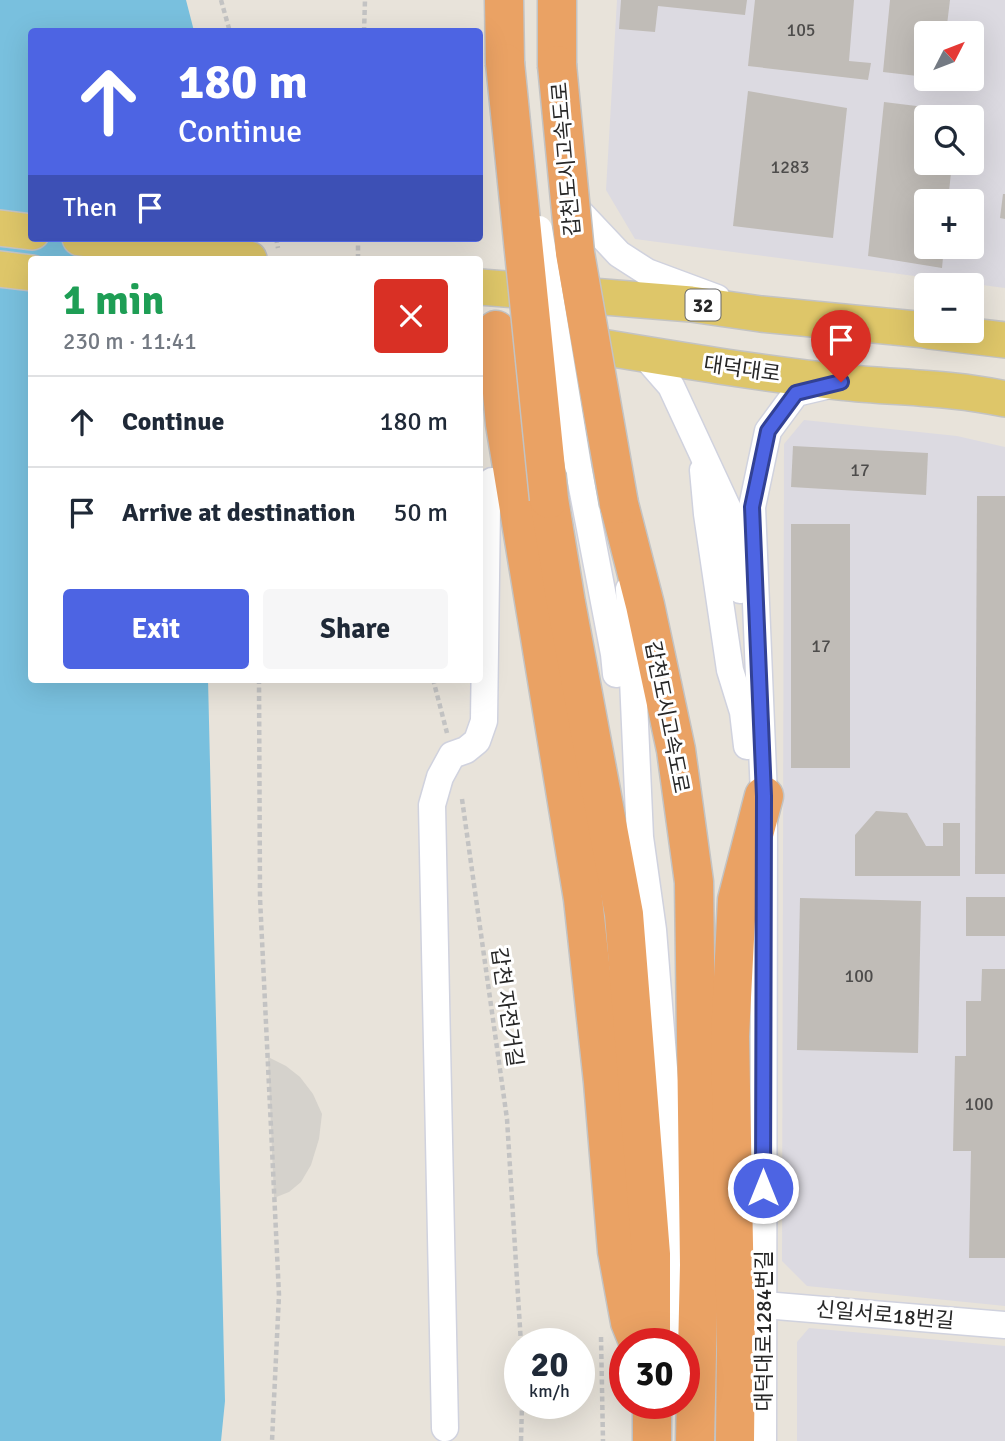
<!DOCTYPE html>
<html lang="en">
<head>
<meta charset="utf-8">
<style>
	:root { --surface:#fff; --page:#f6f6f7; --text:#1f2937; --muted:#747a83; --line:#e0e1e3; --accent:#4d64e3 }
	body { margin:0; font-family:Signika,"Noto Sans KR",sans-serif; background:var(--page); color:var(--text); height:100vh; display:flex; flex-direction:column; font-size:26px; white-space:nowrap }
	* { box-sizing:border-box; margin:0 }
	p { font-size:23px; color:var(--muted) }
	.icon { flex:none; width:38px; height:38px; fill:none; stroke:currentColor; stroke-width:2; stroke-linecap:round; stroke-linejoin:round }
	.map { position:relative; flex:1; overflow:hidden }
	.drawer { position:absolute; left:28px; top:256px; width:455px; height:427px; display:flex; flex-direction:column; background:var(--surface); border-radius:7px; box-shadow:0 7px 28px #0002 }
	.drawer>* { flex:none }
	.guide { position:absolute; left:28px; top:28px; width:455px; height:214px; border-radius:7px; box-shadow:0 7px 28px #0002; background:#4d64e3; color:#fff; overflow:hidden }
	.needle { width:46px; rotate:48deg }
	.controls { position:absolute; left:914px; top:21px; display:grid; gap:14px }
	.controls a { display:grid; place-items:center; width:70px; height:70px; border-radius:7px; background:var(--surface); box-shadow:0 7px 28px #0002; font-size:35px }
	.speed { position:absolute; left:504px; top:1328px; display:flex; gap:14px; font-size:35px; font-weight:700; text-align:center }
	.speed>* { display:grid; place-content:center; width:91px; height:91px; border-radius:50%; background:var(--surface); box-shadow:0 7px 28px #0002; line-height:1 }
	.speed small { font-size:18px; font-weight:400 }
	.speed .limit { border:10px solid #d22; background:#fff; color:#111 }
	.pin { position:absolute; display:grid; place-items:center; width:60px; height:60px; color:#fff; margin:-72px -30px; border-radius:50% 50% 50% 0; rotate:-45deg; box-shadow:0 0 7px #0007 }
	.pin .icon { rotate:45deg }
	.me { position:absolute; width:77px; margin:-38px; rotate:0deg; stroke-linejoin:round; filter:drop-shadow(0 0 5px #0008) }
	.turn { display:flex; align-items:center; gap:24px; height:147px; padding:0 35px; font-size:32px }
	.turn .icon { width:91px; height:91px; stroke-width:2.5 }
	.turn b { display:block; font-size:49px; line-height:60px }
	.then { display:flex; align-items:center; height:66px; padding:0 35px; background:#0003; gap:14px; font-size:26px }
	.round { display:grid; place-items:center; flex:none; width:74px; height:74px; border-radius:7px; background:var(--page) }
	.headline { display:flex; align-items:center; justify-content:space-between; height:119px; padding:0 35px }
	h1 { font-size:42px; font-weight:700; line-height:52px; color:#1e9e55 }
	.button { display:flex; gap:14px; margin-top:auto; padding:14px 35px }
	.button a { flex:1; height:80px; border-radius:7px; background:var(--accent); color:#fff; font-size:28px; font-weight:700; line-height:80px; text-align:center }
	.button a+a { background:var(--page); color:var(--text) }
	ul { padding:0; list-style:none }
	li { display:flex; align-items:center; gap:21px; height:91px; padding:0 35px; border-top:2px solid var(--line) }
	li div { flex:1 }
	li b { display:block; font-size:26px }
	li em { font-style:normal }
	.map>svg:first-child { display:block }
</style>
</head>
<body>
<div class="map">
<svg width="1005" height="1441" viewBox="0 0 1005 1441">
	<rect width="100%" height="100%" fill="#e8e3da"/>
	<g fill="#dcdae1" fill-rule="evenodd">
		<path d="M617 0H1005V288L635 239 606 190ZM926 33H971V79H926ZM926 117H971V163H926ZM926 201H971V247H926Z"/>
		<polygon points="804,420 957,436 1005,447 1005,1306 807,1286 782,1261 784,444"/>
		<polygon points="809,1328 1005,1346 1005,1441 797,1441 797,1342"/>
	</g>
	<polygon fill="#d5d2cc" points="268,1057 286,1066 300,1077 313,1094 322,1114 319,1139 311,1165 301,1182 289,1192 274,1198"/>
	<polygon fill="#79c0de" points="0,0 186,0 194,31 32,32 32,238 216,238 214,259 32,259 32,679 208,679 225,1401 221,1441 0,1441"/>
	<g fill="#c0bcb7">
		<polygon points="621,0 747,0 745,15 658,6 655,32 619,29"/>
		<polygon points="755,0 854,0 849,61 871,63 868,80 748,66"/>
		<polygon points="890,0 950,0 946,33 926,33 926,77 883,72"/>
		<polygon points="748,91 847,108 833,238 733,226"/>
		<polygon points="884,102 957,111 956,117 926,117 926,163 952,163 948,201 926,201 926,247 944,247 942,268 868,256"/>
		<polygon points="1003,194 1005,194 1005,219 1000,218"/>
		<polygon points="793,446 928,453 926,495 791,487"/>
		<polygon points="977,496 1005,496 1005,874 975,874"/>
		<rect x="791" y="524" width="59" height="244"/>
		<polygon points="876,811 907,813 926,846 943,846 943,823 960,823 960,876 855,876 855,835"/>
		<rect x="966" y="897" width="39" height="39"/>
		<polygon points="800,898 921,901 918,1053 797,1050"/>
		<polygon points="982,969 1005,969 1005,1258 969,1258 971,1151 953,1151 955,1056 966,1056 966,1001 981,1001"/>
	</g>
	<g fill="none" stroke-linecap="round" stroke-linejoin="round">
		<g stroke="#d0d2de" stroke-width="29">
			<g id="minor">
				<polyline points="568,200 619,254 647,272 717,298"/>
				<polyline points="643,354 671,386 729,511 740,590"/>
				<polyline points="578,466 614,654 616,674"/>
				<polyline points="703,470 707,514 730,670 743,712 747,746"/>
				<polyline points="629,589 640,837 653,930 673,1181 682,1342"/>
				<polyline points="764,1305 1005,1325"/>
				<polyline points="445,1428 432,805 440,777 452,755 466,750 477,741 484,721 487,505 492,481"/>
				<polyline points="763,1441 764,796 752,507 768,431 796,393 830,385"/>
			</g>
		</g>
		<g stroke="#c3c3c3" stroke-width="38">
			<g id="major">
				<polyline points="0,228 32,232"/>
				<polyline points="80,238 249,259"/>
				<polyline points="0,269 32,273"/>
				<polyline points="480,287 691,304 761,314 926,330"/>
				<polyline points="929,331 1005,340"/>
				<path d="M565 341C656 356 748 372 840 382 895 388 950 387 1005 399"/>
			</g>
		</g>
		<g stroke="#c3c3c3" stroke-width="41">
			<g id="highway">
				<polyline points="504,0 505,63"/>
				<polyline points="557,0 557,65"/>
				<polyline points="496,330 505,424 583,899 603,1082 617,1251 630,1322 639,1344"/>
				<polyline points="549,499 566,603 624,914 651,1254 651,1336"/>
				<polyline points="619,504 645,605 676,750 694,882 699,1265 695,1441"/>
				<polyline points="652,1404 652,1441"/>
				<polyline points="735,1441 736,1349 730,1036 737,900 764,796"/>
			</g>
		</g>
		<g stroke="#c3c3c3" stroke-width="4.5" stroke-dasharray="5 3.5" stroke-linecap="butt">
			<polyline points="221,0 230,32"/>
			<polyline points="364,32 365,0"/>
			<polyline points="276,238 278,248"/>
			<polyline points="358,259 358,238"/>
			<polyline points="259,679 260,898 279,1295 272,1441"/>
			<polyline points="433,679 447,733"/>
			<polyline points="462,799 507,1119 521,1344"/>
			<polyline points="601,1337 603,1441"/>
			<polyline points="521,1441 522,1404"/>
		</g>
		<use href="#minor" stroke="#fff" stroke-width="26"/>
		<use href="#major" stroke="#dec669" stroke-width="35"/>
		<use href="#highway" stroke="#eaa264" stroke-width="38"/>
		<g stroke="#d0d2de" stroke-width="29" stroke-linecap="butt">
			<polyline id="minor-bridge" points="539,229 578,466"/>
		</g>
		<g stroke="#c3c3c3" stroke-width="41" stroke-linecap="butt">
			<g id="highway-bridge">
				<polyline points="505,63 549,499"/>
				<polyline points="557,65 575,253 619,504"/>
			</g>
		</g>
		<use href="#minor-bridge" stroke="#fff" stroke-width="26"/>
		<use href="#highway-bridge" stroke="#eaa264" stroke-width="38"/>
	</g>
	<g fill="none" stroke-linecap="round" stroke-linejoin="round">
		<g stroke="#324194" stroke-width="18">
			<polyline id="route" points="763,1188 764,796 752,507 768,431 796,393 841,382"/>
		</g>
		<use href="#route" stroke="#4d64e3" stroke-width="12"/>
	</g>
	<g text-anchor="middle" stroke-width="6" stroke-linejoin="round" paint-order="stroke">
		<g font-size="18" fill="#4d4c4b">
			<text x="801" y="36">105</text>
			<text x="790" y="173">1283</text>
			<text x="860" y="476">17</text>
			<text x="821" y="652">17</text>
			<text x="859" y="982">100</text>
			<text x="979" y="1110">100</text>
		</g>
		<rect fill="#fff" stroke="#686868" stroke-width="2" x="685.5" y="289.5" width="35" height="31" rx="5"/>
		<g font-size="19" font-weight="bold" fill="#272727">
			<text x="703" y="312">32</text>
		</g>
		<g font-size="21" fill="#272727" stroke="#fff">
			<text transform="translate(566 159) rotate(-95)" y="7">갑천도시고속도로</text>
			<text transform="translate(742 369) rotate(8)" y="7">대덕대로</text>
			<text transform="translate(667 717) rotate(79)" y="7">갑천도시고속도로</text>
			<text transform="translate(507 1007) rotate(82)" y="7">갑천 자전거길</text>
			<text transform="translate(885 1315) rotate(5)" y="7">신일서로18번길</text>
			<text transform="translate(764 1331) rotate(-90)" y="7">대덕대로1284번길</text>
		</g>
	</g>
</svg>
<div class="controls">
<a><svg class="needle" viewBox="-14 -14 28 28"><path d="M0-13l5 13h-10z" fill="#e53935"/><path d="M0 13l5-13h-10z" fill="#747a83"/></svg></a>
<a><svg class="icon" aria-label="search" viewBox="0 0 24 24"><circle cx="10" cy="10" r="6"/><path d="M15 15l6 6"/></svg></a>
<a>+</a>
<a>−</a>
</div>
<div class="speed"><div>20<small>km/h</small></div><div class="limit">30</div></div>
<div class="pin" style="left:841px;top:382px;background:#d93025"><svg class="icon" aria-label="arrive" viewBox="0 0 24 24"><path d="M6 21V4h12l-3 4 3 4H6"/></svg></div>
<svg class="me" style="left:763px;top:1188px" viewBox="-20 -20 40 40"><circle r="17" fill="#4d64e3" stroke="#fff" stroke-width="3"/><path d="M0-11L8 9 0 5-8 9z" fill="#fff"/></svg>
<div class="guide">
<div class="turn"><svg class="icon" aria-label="ahead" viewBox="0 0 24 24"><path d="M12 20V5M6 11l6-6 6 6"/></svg><div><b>180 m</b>Continue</div></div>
<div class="then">Then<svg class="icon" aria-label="arrive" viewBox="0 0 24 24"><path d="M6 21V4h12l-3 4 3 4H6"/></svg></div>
</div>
<section class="drawer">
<div class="headline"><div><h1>1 min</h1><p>230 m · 11:41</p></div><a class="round" style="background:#d93025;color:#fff"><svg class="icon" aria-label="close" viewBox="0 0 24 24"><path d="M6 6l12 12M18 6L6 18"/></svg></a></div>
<ul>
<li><svg class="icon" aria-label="ahead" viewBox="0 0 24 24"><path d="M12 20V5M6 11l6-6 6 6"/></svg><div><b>Continue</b></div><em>180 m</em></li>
<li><svg class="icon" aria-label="arrive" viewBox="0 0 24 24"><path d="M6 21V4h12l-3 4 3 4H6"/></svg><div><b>Arrive at destination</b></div><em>50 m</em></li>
</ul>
<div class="button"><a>Exit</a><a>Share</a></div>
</section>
</div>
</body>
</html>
